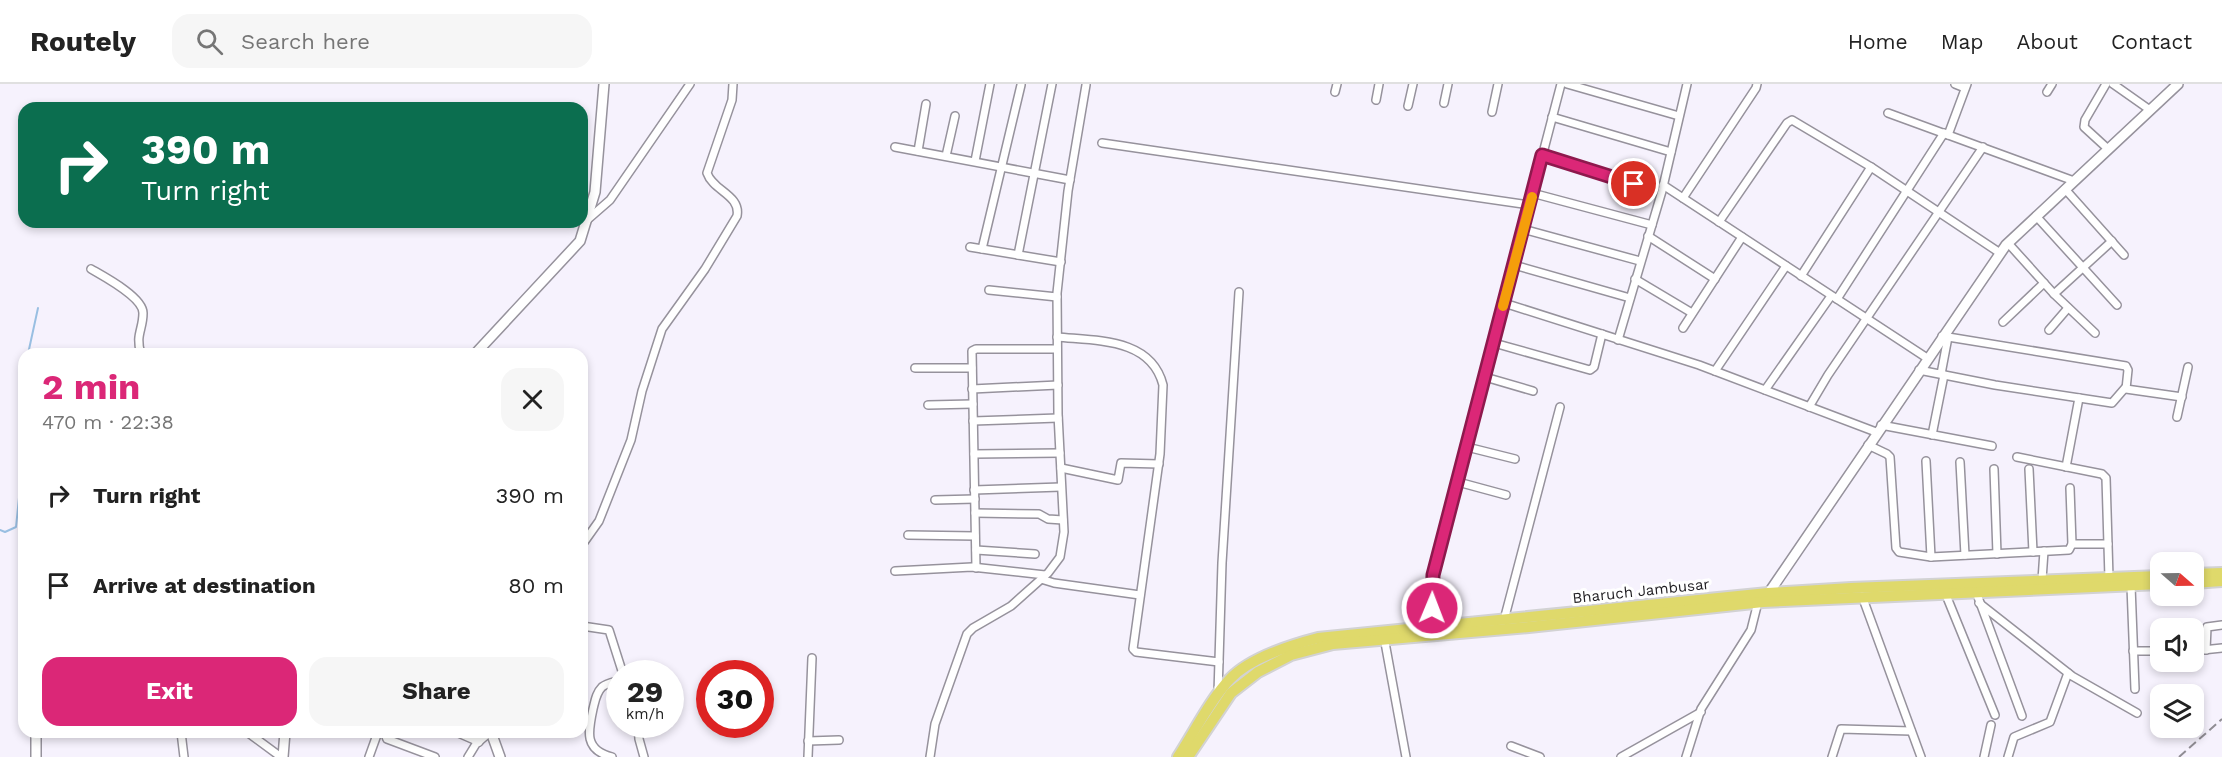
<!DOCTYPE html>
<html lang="en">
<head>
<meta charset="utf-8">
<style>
	:root { --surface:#fff; --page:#f6f6f6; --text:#222; --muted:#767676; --line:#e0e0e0; --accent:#db2777 }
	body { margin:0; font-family:"Work Sans",sans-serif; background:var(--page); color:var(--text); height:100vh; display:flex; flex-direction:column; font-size:22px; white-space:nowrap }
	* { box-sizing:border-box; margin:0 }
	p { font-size:20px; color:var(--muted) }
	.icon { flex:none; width:33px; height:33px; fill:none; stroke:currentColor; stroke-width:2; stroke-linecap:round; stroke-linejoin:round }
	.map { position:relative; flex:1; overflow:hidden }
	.details { position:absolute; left:18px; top:264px; width:570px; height:390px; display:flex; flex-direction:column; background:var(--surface); border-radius:18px; box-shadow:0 3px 9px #0003 }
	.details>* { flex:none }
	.top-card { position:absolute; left:18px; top:18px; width:570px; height:126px; border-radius:18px; box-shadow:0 3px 9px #0003; background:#0b6e4f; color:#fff; overflow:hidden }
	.needle { width:39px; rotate:110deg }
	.controls { position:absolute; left:2150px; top:468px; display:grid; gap:12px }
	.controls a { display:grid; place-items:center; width:54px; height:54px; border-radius:12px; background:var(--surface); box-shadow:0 3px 9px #0003; font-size:30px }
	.speed { position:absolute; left:606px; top:576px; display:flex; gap:12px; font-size:30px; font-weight:700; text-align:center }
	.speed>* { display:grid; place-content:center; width:78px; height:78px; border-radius:50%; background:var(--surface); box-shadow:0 3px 9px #0003; line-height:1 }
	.speed small { font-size:15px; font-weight:400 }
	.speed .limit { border:9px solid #d22; background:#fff; color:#111 }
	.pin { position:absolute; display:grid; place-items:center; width:51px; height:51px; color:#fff; margin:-26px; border:3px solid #fff; border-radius:50%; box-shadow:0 2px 6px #0007 }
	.me { position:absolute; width:66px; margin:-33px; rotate:1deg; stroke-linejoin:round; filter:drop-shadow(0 0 4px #0008) }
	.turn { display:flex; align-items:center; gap:21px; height:126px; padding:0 24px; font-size:27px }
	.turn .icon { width:78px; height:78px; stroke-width:2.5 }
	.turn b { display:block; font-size:42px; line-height:51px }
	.round { display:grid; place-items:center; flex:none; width:63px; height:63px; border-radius:18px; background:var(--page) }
	.overview { display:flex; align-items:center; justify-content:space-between; height:102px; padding:0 24px }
	h1 { font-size:36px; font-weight:700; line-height:45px; color:var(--accent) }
	.action { display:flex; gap:12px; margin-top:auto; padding:12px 24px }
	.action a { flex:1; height:69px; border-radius:18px; background:var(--accent); color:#fff; font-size:24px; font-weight:700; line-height:69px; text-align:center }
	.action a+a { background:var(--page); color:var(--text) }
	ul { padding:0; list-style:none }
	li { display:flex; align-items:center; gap:18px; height:90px; padding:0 24px }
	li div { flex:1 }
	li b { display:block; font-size:22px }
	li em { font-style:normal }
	header { display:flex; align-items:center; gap:36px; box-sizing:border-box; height:84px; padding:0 30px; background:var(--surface); border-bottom:2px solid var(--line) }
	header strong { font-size:28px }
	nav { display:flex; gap:33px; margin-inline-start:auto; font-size:21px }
	.search { width:420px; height:54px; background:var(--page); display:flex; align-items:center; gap:15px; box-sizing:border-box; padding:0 21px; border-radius:18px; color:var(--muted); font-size:22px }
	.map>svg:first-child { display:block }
</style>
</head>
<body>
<header>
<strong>Routely</strong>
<div class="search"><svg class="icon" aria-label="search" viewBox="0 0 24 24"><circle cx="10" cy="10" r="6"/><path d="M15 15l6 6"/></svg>Search here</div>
<nav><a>Home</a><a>Map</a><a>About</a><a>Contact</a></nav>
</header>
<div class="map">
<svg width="2222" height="673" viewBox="0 0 2222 673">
	<rect width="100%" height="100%" fill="#f6f2fd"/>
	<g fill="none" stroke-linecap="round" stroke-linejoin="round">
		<g stroke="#99bfe2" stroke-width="2">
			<polyline points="28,270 38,224"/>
			<polyline points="0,446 5,448 16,443 24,365"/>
		</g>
		<g stroke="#96929c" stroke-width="10">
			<g id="street">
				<polyline points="1567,0 1679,32"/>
				<polyline points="1955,0 1965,4"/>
				<polyline points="2106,0 2085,36 2084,43 2108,65"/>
				<polyline points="2113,0 2150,26"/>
				<polyline points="1335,8 1337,0"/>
				<polyline points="2047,8 2052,0"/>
				<polyline points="1376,16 1379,0"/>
				<polyline points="1444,19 1448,0"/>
				<polyline points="1408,22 1413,0"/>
				<polyline points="1492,28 1498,0"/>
				<polyline points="1888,29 2074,97"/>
				<polyline points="1552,33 1671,68"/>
				<polyline points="1948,51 1967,0"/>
				<polyline points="1102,59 1529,121"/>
				<polyline points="895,63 1070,96"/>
				<polyline points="918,67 926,20"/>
				<polyline points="1542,71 1634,100"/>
				<polyline points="946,72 955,32"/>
				<polyline points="975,77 990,0"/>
				<polyline points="1663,101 1927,274"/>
				<polyline points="2065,105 2124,171"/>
				<polyline points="1532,109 1652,141"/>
				<polyline points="1683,114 1756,4 1757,0"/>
				<polyline points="2036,132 2117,221"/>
				<polyline points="587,136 610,116 690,0"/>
				<polyline points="1719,138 1787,39 1792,36 1871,83 2000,169"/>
				<polyline points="1523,145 1640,177"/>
				<polyline points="1648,152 1715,195"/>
				<polyline points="2008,159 2054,210 2095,249"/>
				<polyline points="970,163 1061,178"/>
				<polyline points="982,165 1021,1"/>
				<polyline points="1018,171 1052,0"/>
				<polyline points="1514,181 1630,214"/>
				<path d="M91 185C103 192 143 213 143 229 143 246 135 251 141 270"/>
				<polyline points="1801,192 1871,83"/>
				<polyline points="1635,195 1692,229"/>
				<polyline points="989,206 1057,213"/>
				<polyline points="2054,210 2112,157"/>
				<polyline points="1837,215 1944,49"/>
				<polyline points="1504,219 1699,281 1876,348"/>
				<polyline points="2003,238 2044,199"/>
				<polyline points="1683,244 1742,153"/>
				<polyline points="2049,246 2068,224"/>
				<polyline points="1942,252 2126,282 2128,286 2126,305 2182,313"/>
				<path d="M1057 253C1097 257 1151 254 1163 301L1160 370 1133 565 1136 568 1219 578"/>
				<polyline points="1618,256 1662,107 1687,0"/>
				<polyline points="1494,259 1590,286 1594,283 1602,250"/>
				<polyline points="915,284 972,284"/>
				<polyline points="1919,286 1995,301 2112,319 2125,304"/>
				<polyline points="1715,287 1786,182"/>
				<polyline points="1941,290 1948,253"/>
				<polyline points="1485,293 1533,307"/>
				<polyline points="972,305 1058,301"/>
				<polyline points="1765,306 1831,212"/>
				<polyline points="928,321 973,320"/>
				<polyline points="1809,323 1828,291 1983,63"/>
				<polyline points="2177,333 2188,283"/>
				<polyline points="973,337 1058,334"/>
				<polyline points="1881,341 1992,362"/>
				<polyline points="1932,351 1944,291"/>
				<polyline points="1868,361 1887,370 1890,373 1896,464 1899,468 1931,473 2069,466 2072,460 2070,404"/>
				<polyline points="1467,363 1515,375"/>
				<polyline points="974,370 1060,369"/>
				<polyline points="2017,373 2102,390 2106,394 2109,494"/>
				<polyline points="1926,377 1931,473"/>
				<polyline points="1960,378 1965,471"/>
				<polyline points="2066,383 2079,314"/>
				<polyline points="1061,384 1118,396 1121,379 1159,380"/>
				<polyline points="1994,385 1997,470"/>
				<polyline points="2029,385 2033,468"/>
				<polyline points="1458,398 1506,411"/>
				<polyline points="974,406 1061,403"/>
				<polyline points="935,416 975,415"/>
				<polyline points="975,429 1039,430 1048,435 1063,436"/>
				<polyline points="908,451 975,452"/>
				<polyline points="2072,460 2108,460"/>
				<path d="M582 461 599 437 631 356 642 307 662 245 705 185 737 132C741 111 713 107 707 89L732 16 733 0"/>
				<polyline points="976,466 1035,470"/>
				<polyline points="976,484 972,267 976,265 1057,265"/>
				<polyline points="895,487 972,483 1045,491"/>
				<polyline points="1041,495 1054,499 1140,511"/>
				<polyline points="2042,496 2044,467"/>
				<polyline points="2131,502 2135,605"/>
				<polyline points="1975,505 2022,632"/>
				<polyline points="1946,511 1995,631"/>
				<polyline points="1862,512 1921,673"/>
				<polyline points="1979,519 2072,592 2137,629"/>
				<polyline points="1504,536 1560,323"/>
				<polyline points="582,542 609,546 623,590"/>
				<polyline points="1433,545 1431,505 1433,491 1561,0"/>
				<polyline points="1384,553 1406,673"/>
				<polyline points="2206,566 2207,543 2222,541"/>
				<polyline points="2133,567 2160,567"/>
				<polyline points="2193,567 2222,564"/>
				<polyline points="1218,609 1222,479 1239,208"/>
				<polyline points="638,640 639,655 644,673"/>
				<polyline points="181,648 184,673"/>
				<polyline points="247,648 281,673"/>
				<polyline points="384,648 387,655 435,673"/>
				<polyline points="456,648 479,658"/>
				<polyline points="808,657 839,656"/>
				<polyline points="1511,662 1540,673"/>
				<polyline points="369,673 378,648"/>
				<polyline points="468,673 476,660 490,648"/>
				<path d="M612 673C584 666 588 648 593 625 595 617 596 609 602 603 607 599 614 598 620 596"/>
				<polyline points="808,673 812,574"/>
				<polyline points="930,673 935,640 967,550 973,544 1011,522 1048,489 1060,473 1064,448 1058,330 1057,209 1068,107 1086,1"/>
				<polyline points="1621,673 1701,628"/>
				<polyline points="1686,673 1701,625 1751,546 1758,518"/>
				<polyline points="1832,673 1841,645 1911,647"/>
				<polyline points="1984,673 1991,641"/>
				<polyline points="2008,673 2014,653 2050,638 2068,589"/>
			</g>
		</g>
		<g stroke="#96929c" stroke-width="12">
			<g id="secondary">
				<polyline points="475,270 580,157 595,108 604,0"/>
				<polyline points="1766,513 2006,161 2178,0"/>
				<polyline points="36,648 36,673"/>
				<polyline points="491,648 500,673"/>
				<polyline points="283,673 285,648"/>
			</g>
		</g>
		<g stroke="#d2d2d3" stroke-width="14">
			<g id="primary">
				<polyline points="2193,490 2222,489"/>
				<polyline points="2193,499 2222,497"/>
				<path d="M1178 673C1193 650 1212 613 1230 595 1250 574 1291 561 1318 554L1768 509 1851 504 2160 492"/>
				<polyline points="1188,673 1231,609 1258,588 1291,571 1333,560 1529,543 1763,518 2160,500"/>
			</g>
		</g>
		<use href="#street" stroke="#fff" stroke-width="7"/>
		<use href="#secondary" stroke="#fff" stroke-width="9"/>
		<use href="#primary" stroke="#dfd96b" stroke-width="10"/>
		<polyline stroke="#908d94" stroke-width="2" stroke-dasharray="9 4.5" stroke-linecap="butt" points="2179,673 2222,635"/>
	</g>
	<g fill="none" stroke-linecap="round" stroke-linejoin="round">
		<g stroke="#8e194d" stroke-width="15">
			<polyline id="route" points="1432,524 1433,491 1542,71 1634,100"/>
		</g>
		<use href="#route" stroke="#db2777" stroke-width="10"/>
		<polyline stroke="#f59e0b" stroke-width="10" points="1503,222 1532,113"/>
	</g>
	<g text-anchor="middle" stroke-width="6" stroke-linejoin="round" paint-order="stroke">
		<g font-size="15" fill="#201e22" stroke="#fff">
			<text transform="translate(1641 507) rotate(-6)" y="5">Bharuch Jambusar</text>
		</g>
	</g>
</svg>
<div class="controls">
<a><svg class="needle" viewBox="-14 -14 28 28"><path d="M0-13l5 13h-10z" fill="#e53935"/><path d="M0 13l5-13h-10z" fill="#767676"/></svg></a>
<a><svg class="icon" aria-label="sound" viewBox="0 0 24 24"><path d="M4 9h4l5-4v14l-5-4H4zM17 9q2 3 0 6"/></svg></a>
<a><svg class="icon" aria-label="layers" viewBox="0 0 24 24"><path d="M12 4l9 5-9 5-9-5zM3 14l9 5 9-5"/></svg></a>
</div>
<div class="speed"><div>29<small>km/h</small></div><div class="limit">30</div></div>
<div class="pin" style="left:1634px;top:100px;background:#d93025"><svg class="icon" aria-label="arrive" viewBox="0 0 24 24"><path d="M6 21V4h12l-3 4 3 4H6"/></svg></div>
<svg class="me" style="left:1432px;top:524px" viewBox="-20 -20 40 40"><circle r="17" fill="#db2777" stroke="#fff" stroke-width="3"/><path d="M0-11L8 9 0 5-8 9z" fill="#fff"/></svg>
<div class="top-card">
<div class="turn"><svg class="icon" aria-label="right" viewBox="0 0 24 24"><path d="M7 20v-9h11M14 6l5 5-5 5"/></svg><div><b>390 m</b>Turn right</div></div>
</div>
<section class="details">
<div class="overview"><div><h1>2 min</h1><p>470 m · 22:38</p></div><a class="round"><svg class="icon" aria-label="close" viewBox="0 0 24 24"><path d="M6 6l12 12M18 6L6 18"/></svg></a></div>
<ul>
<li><svg class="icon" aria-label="right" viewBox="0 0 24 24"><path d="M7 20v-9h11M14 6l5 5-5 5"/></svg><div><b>Turn right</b></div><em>390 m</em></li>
<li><svg class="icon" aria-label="arrive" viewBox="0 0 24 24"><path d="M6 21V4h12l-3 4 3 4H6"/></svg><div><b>Arrive at destination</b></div><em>80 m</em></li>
</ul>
<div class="action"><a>Exit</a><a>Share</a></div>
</section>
</div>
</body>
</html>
